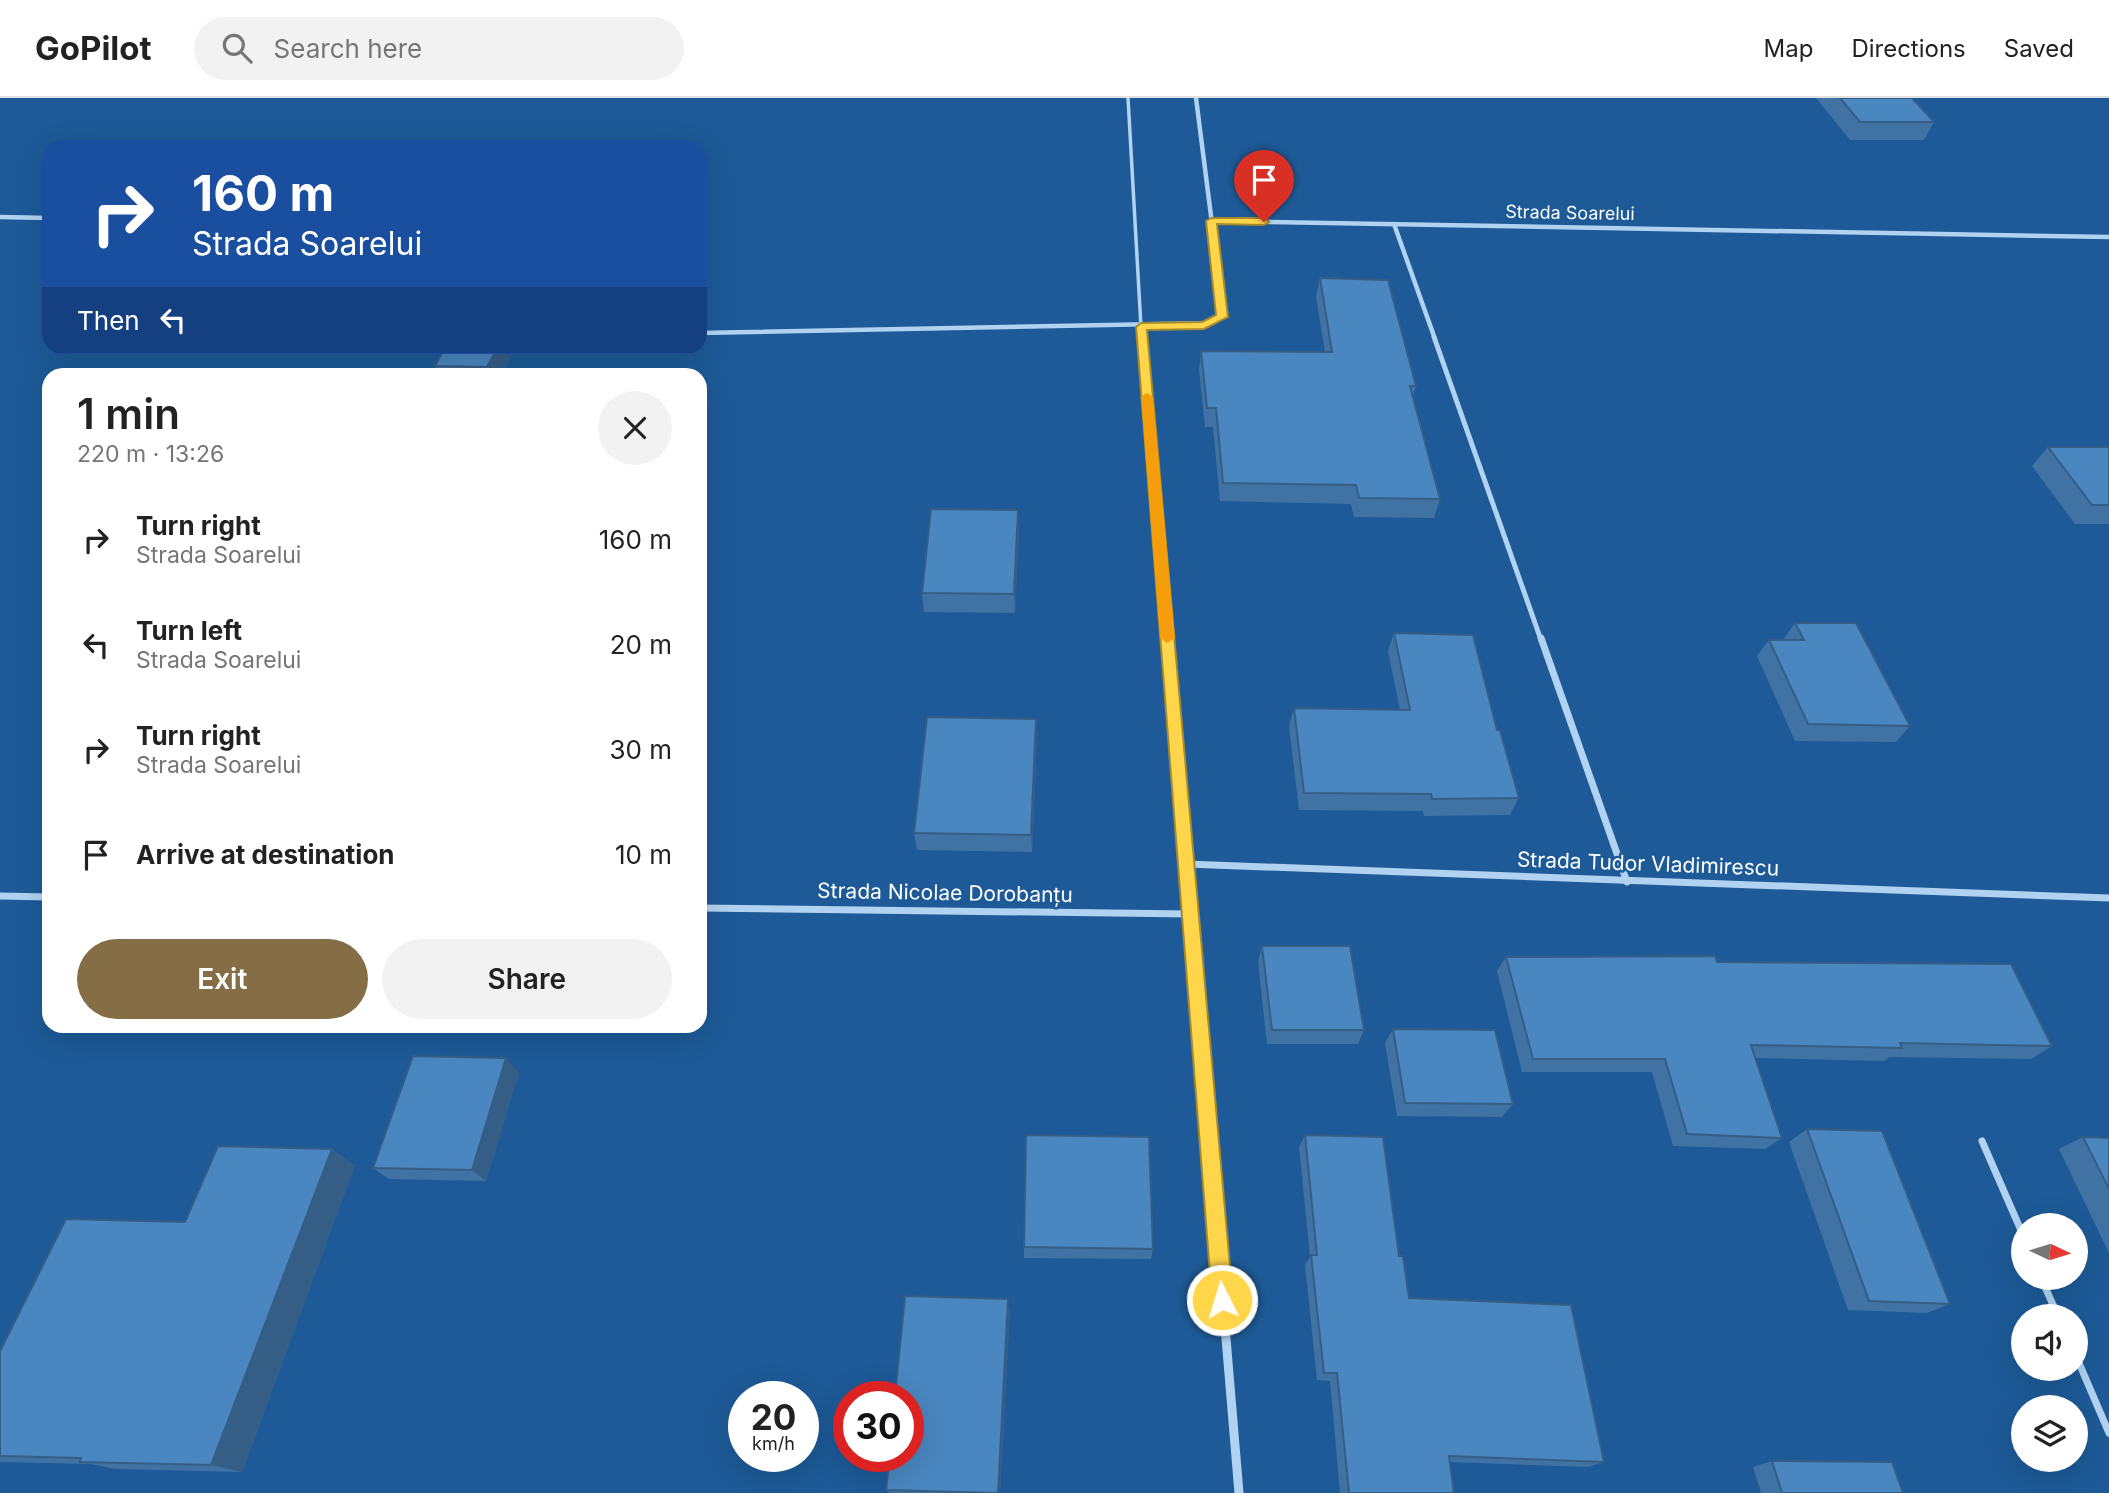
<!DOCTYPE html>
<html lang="en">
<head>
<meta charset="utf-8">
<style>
	:root { --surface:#fff; --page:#f2f2f2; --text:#222; --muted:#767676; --line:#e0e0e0; --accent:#856e45 }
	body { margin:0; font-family:Inter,sans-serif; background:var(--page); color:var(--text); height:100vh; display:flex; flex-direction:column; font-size:26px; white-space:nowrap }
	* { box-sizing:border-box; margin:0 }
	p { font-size:23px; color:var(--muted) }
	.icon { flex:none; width:38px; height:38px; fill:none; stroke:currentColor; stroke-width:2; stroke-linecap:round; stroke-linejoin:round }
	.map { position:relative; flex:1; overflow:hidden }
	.drawer { position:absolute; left:42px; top:270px; width:665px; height:665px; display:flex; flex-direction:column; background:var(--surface); border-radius:21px; box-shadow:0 7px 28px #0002 }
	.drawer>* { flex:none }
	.top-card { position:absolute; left:42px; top:42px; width:665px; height:214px; border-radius:21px; box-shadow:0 7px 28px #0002; background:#1a4fa0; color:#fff; overflow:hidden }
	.needle { width:46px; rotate:94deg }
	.fabs { position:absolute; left:2011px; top:1115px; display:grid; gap:14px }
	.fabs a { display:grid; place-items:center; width:77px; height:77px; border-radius:50%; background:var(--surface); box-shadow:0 7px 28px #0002; font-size:35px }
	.speed { position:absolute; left:728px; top:1283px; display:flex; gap:14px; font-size:35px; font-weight:700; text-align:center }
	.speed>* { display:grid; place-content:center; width:91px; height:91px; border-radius:50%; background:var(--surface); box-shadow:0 7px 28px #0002; line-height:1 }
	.speed small { font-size:18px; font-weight:400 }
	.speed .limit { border:10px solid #d22; background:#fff; color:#111 }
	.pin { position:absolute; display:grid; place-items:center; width:60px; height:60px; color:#fff; margin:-72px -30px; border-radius:50% 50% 50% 0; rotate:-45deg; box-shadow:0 0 7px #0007 }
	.pin .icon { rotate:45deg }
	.me { position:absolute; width:77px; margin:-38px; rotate:355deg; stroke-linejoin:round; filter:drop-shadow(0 0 5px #0008) }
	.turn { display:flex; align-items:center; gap:24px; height:147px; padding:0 35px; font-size:32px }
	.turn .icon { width:91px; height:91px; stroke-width:2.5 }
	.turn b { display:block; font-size:49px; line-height:60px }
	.then { display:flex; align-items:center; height:66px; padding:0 35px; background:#0003; gap:14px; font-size:26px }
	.round { display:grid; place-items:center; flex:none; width:74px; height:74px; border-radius:37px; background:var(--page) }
	.summary { display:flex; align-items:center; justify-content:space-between; height:119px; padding:0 35px }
	h1 { font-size:42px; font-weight:600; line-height:52px }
	.button { display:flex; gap:14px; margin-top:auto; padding:14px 35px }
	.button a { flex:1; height:80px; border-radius:42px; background:var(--accent); color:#fff; font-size:28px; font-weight:600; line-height:80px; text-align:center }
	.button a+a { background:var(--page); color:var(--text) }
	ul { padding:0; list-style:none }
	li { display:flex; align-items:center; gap:21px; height:105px; padding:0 35px }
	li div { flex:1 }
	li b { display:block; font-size:26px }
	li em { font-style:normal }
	header { display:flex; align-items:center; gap:42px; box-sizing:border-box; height:98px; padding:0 35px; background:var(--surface); border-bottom:2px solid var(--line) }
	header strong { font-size:33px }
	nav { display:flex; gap:38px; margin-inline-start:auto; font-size:24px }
	.search { width:490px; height:63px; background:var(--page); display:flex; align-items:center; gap:18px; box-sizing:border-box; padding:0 24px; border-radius:38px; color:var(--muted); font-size:26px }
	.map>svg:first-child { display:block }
</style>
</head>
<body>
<header>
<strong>GoPilot</strong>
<div class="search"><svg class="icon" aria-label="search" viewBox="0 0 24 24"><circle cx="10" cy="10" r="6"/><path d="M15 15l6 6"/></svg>Search here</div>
<nav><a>Map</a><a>Directions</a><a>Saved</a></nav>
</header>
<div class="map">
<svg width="2109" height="1395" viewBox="0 0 2109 1395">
	<rect width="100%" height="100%" fill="#1d5a97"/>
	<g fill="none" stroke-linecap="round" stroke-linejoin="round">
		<polyline stroke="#b1d2f0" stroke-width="3.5" points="1128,0 1141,229"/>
		<g stroke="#b1d2f0" stroke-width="7">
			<polyline points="1982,1043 2023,1137"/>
			<polyline points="2041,1180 2058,1218"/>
			<polyline points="2076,1258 2109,1335"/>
		</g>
		<g stroke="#b1d2f0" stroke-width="4.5">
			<polyline points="0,119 49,120"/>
			<polyline points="1211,123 2109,139"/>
			<polyline points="1394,126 1435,241"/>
			<polyline points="1141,229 1142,241"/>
			<polyline points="700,235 1213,225 1222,219 1223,212 1196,0"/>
		</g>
		<g stroke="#b1d2f0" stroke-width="5">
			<polyline points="1142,239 1167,542"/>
			<polyline points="1434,239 1541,542"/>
		</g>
		<g stroke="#b1d2f0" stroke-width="7">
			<polyline points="1167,540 1199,921"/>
			<polyline points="1541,540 1627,784"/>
			<polyline points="1186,766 2109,800"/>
			<polyline points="0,798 49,799"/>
			<polyline points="700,810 1190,816"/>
		</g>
		<polyline stroke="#b1d2f0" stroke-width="9" points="1199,919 1239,1395"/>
	</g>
	<g fill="#4073a4">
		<polygon points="1816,0 1912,0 1934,24 1924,42 1850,42"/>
		<polygon points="1320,180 1416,288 1413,298 1440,401 1434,420 1354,419 1351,406 1220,403 1213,329 1205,329 1199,272 1201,253 1325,254 1316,199"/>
		<polygon points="515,248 501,276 439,276 435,268"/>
		<polygon points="2048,349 2109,349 2109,426 2075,426 2032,368"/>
		<polygon points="1019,431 1015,515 924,514 922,495"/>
		<polygon points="1795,525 1910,628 1896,644 1795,643 1757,558 1769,542 1783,542"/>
		<polygon points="1394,535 1497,632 1519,700 1510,717 1424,718 1423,713 1299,712 1289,628 1294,610 1400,612 1388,553"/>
		<polygon points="1037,639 1032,754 917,752 914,735"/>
		<polygon points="1262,848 1364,932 1358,946 1267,946 1258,864"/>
		<polygon points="1506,859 1717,864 2052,948 2031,961 1890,959 1884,963 1756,960 1782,1040 1765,1051 1673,1048 1652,974 1522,974 1497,873"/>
		<polygon points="1393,931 1513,1006 1502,1019 1397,1018 1385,945"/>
		<polygon points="519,974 486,1083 389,1081 373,1070"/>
		<polygon points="1807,1031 1950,1206 1927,1215 1848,1212 1789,1044"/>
		<polygon points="1305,1037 1399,1158 1409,1200 1604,1364 1588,1369 1450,1364 1454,1395 1340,1395 1330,1283 1317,1282 1305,1167 1310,1159 1299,1049"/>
		<polygon points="2083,1039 2109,1040 2109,1155 2059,1051"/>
		<polygon points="355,1067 242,1374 115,1371 91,1366 0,1364 0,1253 185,1124"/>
		<polygon points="1024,1149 1153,1151 1151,1161 1024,1160"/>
		<polygon points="1010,1210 1000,1395 890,1395 886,1392"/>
		<polygon points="1772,1363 1903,1395 1761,1395 1753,1369"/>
	</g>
	<g fill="#345e86">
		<polygon points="498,248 515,248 501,276 491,276 487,269"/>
		<polygon points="1018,412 1019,431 1015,515 1014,496"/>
		<polygon points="1036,621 1037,639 1032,754 1031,737"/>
		<polygon points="506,960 519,974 486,1083 472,1072"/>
		<polygon points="332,1051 355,1067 242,1374 211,1367"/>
		<polygon points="1008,1201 1010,1210 1000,1395 998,1395"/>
	</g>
	<g fill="#4a86bf" stroke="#345e86" stroke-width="2">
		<polygon points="1840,0 1912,0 1934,24 1860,24"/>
		<polygon points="1320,180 1388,182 1416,288 1410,288 1440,401 1359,400 1356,387 1223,385 1216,310 1207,310 1201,253 1332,254"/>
		<polygon points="446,248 498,248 487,269 435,268"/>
		<polygon points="2048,349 2109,349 2109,407 2092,407"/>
		<polygon points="931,411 1018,412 1014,496 922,495"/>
		<polygon points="1795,525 1856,525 1910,628 1808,626 1769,542 1804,542"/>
		<polygon points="1394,535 1473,537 1497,632 1500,632 1519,700 1432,701 1431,696 1304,695 1294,610 1410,612"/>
		<polygon points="927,619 1036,621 1031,737 914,735"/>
		<polygon points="1262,848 1350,848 1364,932 1272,932"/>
		<polygon points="1715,858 1717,864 2011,866 2052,948 1900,945 1902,950 1751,947 1782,1040 1687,1036 1665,961 1533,961 1506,859"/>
		<polygon points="1393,931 1495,932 1513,1006 1405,1005"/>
		<polygon points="413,958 506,960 472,1072 373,1070"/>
		<polygon points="1807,1031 1882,1033 1950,1206 1869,1203"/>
		<polygon points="1026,1037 1149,1039 1153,1151 1024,1149"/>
		<polygon points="1305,1037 1383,1039 1399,1158 1403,1158 1409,1200 1571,1207 1604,1364 1449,1358 1454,1395 1349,1395 1337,1275 1324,1275 1311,1157 1317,1157"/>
		<polygon points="2083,1039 2109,1040 2109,1091"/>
		<polygon points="218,1048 332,1051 211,1367 80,1364 81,1360 0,1358 0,1253 66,1121 185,1124"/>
		<polygon points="905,1198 1008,1201 998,1395 886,1392 890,1358 908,1358 908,1298 895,1298"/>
		<polygon points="1772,1363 1892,1364 1903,1395 1782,1395"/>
	</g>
	<polygon fill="#ffd54a" stroke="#a68a30" stroke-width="2" points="1211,120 1264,120 1269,124 1264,127 1217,126 1228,219 1204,231 1147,232 1233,1202 1230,1209 1222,1212 1215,1209 1212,1202 1136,229 1141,225 1202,224 1216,217 1206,123"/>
	<polygon fill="#f59e0b" points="1147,295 1153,299 1175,540 1167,545 1160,540 1141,299"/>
	<g text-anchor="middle" stroke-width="5" stroke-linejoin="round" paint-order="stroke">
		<g font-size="18" fill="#fff" stroke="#1d5a97">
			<text transform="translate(1570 115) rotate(1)" y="6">Strada Soarelui</text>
		</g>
		<g font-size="21" fill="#fff" stroke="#1d5a97">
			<text transform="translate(1648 766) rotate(2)" y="7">Strada Tudor Vladimirescu</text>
			<text transform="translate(945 795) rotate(1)" y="7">Strada Nicolae Dorobanțu</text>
		</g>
	</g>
</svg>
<div class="fabs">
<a><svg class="needle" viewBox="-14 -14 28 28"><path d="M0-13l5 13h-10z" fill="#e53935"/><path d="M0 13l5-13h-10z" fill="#767676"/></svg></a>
<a><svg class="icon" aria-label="sound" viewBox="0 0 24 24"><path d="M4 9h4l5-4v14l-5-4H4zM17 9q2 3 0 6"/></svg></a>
<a><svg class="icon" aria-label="layers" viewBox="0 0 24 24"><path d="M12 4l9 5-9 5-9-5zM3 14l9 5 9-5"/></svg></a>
</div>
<div class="speed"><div>20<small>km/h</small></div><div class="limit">30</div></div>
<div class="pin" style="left:1264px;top:124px;background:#d93025"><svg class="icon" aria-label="arrive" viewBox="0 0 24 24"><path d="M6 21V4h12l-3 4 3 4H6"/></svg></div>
<svg class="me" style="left:1222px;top:1202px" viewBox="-20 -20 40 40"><circle r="17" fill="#ffd54a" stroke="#fff" stroke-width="3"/><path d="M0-11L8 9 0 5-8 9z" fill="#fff"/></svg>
<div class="top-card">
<div class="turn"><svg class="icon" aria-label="right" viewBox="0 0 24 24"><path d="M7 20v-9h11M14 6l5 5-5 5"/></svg><div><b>160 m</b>Strada Soarelui</div></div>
<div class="then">Then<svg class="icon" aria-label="left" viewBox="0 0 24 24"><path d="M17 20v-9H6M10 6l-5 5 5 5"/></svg></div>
</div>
<section class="drawer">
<div class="summary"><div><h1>1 min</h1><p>220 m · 13:26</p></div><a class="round"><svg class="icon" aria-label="close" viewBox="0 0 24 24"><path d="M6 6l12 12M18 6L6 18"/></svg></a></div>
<ul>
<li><svg class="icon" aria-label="right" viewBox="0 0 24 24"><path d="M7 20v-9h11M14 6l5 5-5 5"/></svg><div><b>Turn right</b><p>Strada Soarelui</p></div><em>160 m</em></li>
<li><svg class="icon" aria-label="left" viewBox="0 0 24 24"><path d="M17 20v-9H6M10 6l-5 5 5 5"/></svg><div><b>Turn left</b><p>Strada Soarelui</p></div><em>20 m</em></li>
<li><svg class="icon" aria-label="right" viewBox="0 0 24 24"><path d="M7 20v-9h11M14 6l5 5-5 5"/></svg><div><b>Turn right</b><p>Strada Soarelui</p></div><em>30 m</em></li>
<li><svg class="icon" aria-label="arrive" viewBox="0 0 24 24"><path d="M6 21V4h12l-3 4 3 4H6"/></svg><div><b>Arrive at destination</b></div><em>10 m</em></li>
</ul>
<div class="button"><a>Exit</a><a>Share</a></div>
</section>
</div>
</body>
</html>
